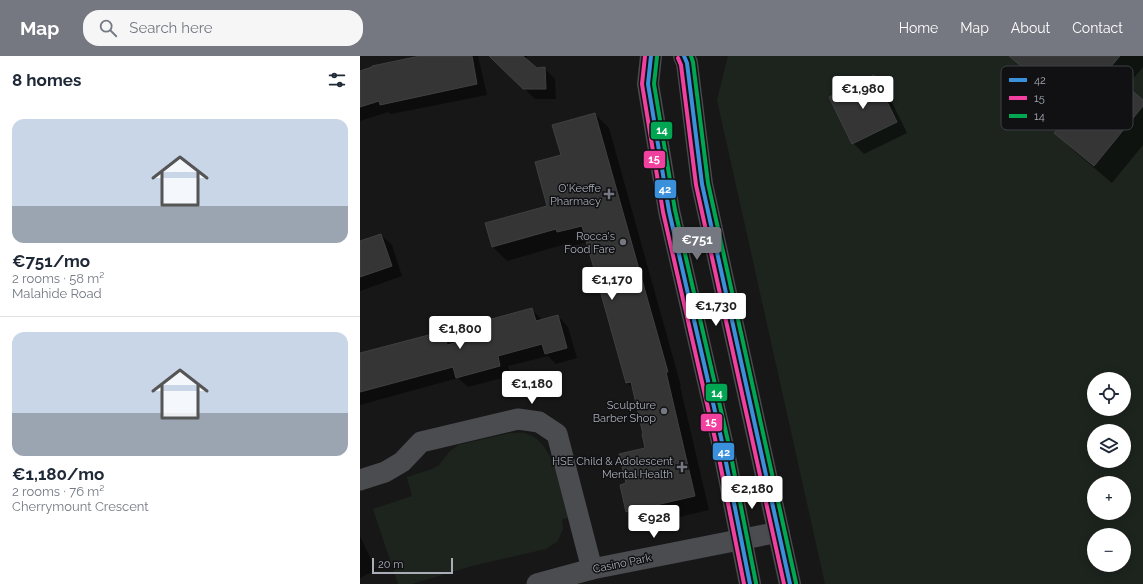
<!DOCTYPE html>
<meta charset="utf-8">
<style>
:root{--surface:#fff;--page:#f6f6f7;--text:#1f2937;--muted:#747a83;--line:#e0e1e3;--accent:#757880}
body{margin:0;font-family:Raleway,sans-serif;background:var(--page);color:var(--text);height:100vh;display:flex;flex-direction:column;font-size:15px;white-space:nowrap}
*{box-sizing:border-box;margin:0}
p{font-size:13px;color:var(--muted)}
.icon{flex:none;width:22px;height:22px;fill:none;stroke:currentColor;stroke-width:2;stroke-linecap:round;stroke-linejoin:round}
.map{position:relative;flex:1;overflow:hidden}
.side{display:flex;flex-direction:column;background:var(--surface);width:360px}
.side>*{flex:none}
.buttons{position:absolute;left:727px;top:316px;display:grid;gap:8px}
.buttons a{display:grid;place-items:center;width:44px;height:44px;border-radius:50%;background:var(--surface);box-shadow:0 2px 10px #0003;font-size:20px}
.scale{position:absolute;left:12px;bottom:10px;width:81px;box-sizing:border-box;padding-left:4px;border:2px solid #a8adb8;border-top:0;font-size:11px;line-height:14px;white-space:nowrap;color:#a8adb8;-webkit-text-stroke:3px #111113;paint-order:stroke}
.price{position:absolute;translate:-50% -34px;padding:0 9px;border-radius:4px;background:#fff;color:#222;font-size:13px;line-height:26px;filter:drop-shadow(0 1px 2px #0008)}
.price::after{content:'';position:absolute;left:50%;top:24px;width:12px;height:9px;margin-left:-6px;background:inherit;clip-path:polygon(0 0,100% 0,50% 100%)}
.price.selected{background:var(--accent);color:#fff}
ul{padding:0;list-style:none}
li{display:grid;align-content:center;gap:8px;height:212px;padding:0 12px}
li+li{border-top:1px solid var(--line)}
li span{display:grid;place-items:center;height:124px;border-radius:12px;color:#555}
li>.icon{margin-inline-start:auto}
span .icon{width:72px;height:72px;fill:#fffc;stroke-width:1}
li b{font-size:17px}
h2{display:flex;justify-content:space-between;align-items:center;height:48px;padding:0 12px;font-size:17px}
header{display:flex;align-items:center;gap:24px;box-sizing:border-box;height:56px;padding:0 20px;background:var(--accent);color:#fff}
header strong{font-size:19px}
nav{display:flex;gap:22px;margin-inline-start:auto;font-size:14px}
.search{width:280px;height:36px;background:var(--page);display:flex;align-items:center;gap:10px;box-sizing:border-box;padding:0 14px;border-radius:16px;color:var(--muted);font-size:15px}
main{display:flex;flex:1;min-height:0}
.map>svg:first-child{display:block}
.green{fill:#1d241e;fill-rule:evenodd}
.shadow{fill:#0007}
.building{fill:#353536;stroke:#3f4043}
.lines{fill:none;stroke-linecap:round;stroke-linejoin:round}
.minor{stroke:#4b4c50;stroke-width:21}
.secondary{stroke:#4a4a4e;stroke-width:22}
.bus-1-casing{stroke:#111113;stroke-width:7}
.bus-2-casing{stroke:#111113;stroke-width:7}
.bus-3-casing{stroke:#111113;stroke-width:7}
.bus-1{stroke:#3a90db;stroke-width:4}
.bus-2{stroke:#f240a1;stroke-width:4}
.bus-3{stroke:#00a651;stroke-width:4}
.poi-dot{fill:#757880;stroke:#111113;stroke-width:1.5}
.labels{text-anchor:middle;stroke-width:3;stroke-linejoin:round;paint-order:stroke}
.poi-label{font-size:11px;fill:#a8adb8;stroke:#111113;text-anchor:end}
.street-label{font-size:11px;fill:#a8adb8;stroke:#111113}
.key{fill:#111113;stroke:#3e4045;stroke-width:1}
.key-label{font-size:11px;fill:#a8adb8}
.line-badge{stroke:#111113;stroke-width:1.5}
.badge-label{font-size:11px;text-anchor:middle;font-weight:bold;fill:#fff}
</style>
<header>
<strong>Map</strong>
<div class="search"><svg class="icon" aria-label="search" viewBox="0 0 24 24"><circle cx="10" cy="10" r="6"/><path d="M15 15l6 6"/></svg>Search here</div>
<nav><a>Home</a><a>Map</a><a>About</a><a>Contact</a></nav>
</header>
<main>
<section class="side">
<h2>8 homes<svg class="icon" aria-label="filters" viewBox="0 0 24 24"><path d="M4 7h16M4 17h16"/><circle cx="9" cy="7" r="2"/><circle cx="15" cy="17" r="2"/></svg></h2>
<ul>
<li><span style="background:linear-gradient(#c9d6e8 70%,#9aa5b1 0)"><svg class="icon" aria-label="home" viewBox="0 0 24 24"><path d="M3 11l9-7 9 7M6 9v11h12V9"/></svg></span><div><b>€751/mo</b><p>2 rooms · 58 m²</p><p>Malahide Road</p></div></li>
<li><span style="background:linear-gradient(#c9d6e8 65%,#9aa5b1 0)"><svg class="icon" aria-label="home" viewBox="0 0 24 24"><path d="M3 11l9-7 9 7M6 9v11h12V9"/></svg></span><div><b>€1,180/mo</b><p>2 rooms · 76 m²</p><p>Cherrymount Crescent</p></div></li>
</ul>
</section>
<div class="map">
<svg width="783" height="528" viewBox="0 0 783 528">
<rect width="100%" height="100%" fill="#171717"/>
<g class="green">
<path d="M368 0H783V528H465L357 44ZM734 323H764V353H734ZM734 375H764V405H734ZM734 427H764V457H734ZM734 479H764V509H734Z"/>
<path d="M150 377C154 377 161 376 165 377 196 386 201 436 208 462L202 463 203 473 198 485 186 493 112 510 52 528H38L13 453 52 440 47 421 72 413 79 409 90 395 98 389Z"/>
</g>
<g class="shadow">
<path d="M65 0H118L127 39 31 58 28 56 0 65V16Z"/>
<path d="M130 0H167V5L177 13 184 12 195 23 196 43H175Z"/>
<path d="M655 0H783V11L766 31 783 45V89L752 127 713 94 696 77 713 56 676 24 659 7Z"/>
<path d="M514 20 524 30 547 77 504 98 493 87Z"/>
<path d="M235 58 249 72 321 330H320L349 454 281 470 267 456 261 430 267 428 286 392 284 379 274 333 267 327 227 186 212 190 209 187 147 205 133 191 188 151 202 100Z"/>
<path d="M21 179 32 189 42 220 0 235V186Z"/>
<path d="M172 254 183 264 198 260 208 271 217 302 196 308 188 300 148 310 150 320 108 331 98 322 0 349V298L83 276 94 288 133 278Z"/>
<path d="M0 480 16 514 0 522Z"/>
</g>
<g class="building">
<path d="M60 0H112L117 28 20 49 19 45 0 51V15L12 11V10Z"/>
<path d="M129 0H163L177 12 185 11 186 33H163Z"/>
<path d="M649 0H760L748 14 783 44V50L734 110 694 77 713 54Z"/>
<path d="M514 19 537 66 492 88 469 41Z"/>
<path d="M235 57 308 316H306L335 440 266 456 260 429 266 427 259 398 285 392 282 378H283L271 326 266 327 222 170 197 176 196 173 132 191 125 167 187 150 175 106 201 99 192 69Z"/>
<path d="M21 178 32 210 0 221V185Z"/>
<path d="M172 252 176 265 198 259 207 292 185 298 182 288 138 300 140 310 96 322 93 311 0 336V297L84 275 87 289 132 277 128 264Z"/>
</g>
<g class="lines">
<g class="minor">
<path d="M0 424 25 416 42 406 61 386 158 363 179 366 197 378 232 513"/>
<path d="M177 528 232 513 419 476"/>
</g>
<g class="secondary">
<path d="M291 0 288 28 309 155 362 386 390 528"/>
<path d="M324 0 327 7 342 128 430 528"/>
</g>
<g class="bus-1-casing">
<g id="bus-1">
<path d="M291 0 288 28 309 155 362 386 390 528"/>
<path d="M324 0 327 7 342 128 430 528"/>
</g>
</g>
<g class="bus-2-casing">
<g id="bus-2">
<path d="M285 0 282 28 303 156 356 387 384 528"/>
<path d="M318 2 321 9 336 129 424 528"/>
</g>
</g>
<g class="bus-3-casing">
<g id="bus-3">
<path d="M331 0 333 6 348 127 436 527"/>
<path d="M297 1 294 28 315 154 368 385 396 527"/>
</g>
</g>
<use href="#bus-1" class="bus-1"/>
<use href="#bus-2" class="bus-2"/>
<use href="#bus-3" class="bus-3"/>
</g>
<g class="poi-dot">
<path d="M247 132h4v4h4v4h-4v4h-4v-4h-4v-4h4z"/>
<circle cx="263" cy="186" r="4"/>
<circle cx="304" cy="355" r="4"/>
<path d="M320 405h4v4h4v4h-4v4h-4v-4h-4v-4h4z"/>
</g>
<g class="labels">
<g class="poi-label">
<text x="241" y="136">O'Keeffe<tspan x="241" dy="13">Pharmacy</tspan></text>
<text x="255" y="184">Rocca's<tspan x="255" dy="13">Food Fare</tspan></text>
<text x="296" y="353">Sculpture<tspan x="296" dy="13">Barber Shop</tspan></text>
<text x="313" y="409">HSE Child &amp; Adolescent<tspan x="313" dy="13">Mental Health</tspan></text>
</g>
<g class="street-label">
<text transform="translate(262 507) rotate(-12)" y="4">Casino Park</text>
</g>
</g>
<rect x="641" y="10" width="132" height="64" rx="6" class="key"/>
<rect x="649" y="22" width="18" height="4" fill="#3a90db"/>
<rect x="649" y="40" width="18" height="4" fill="#f240a1"/>
<rect x="649" y="58" width="18" height="4" fill="#00a651"/>
<g class="key-label">
<text x="674" y="28">42</text>
<text x="674" y="46">15</text>
<text x="674" y="64">14</text>
</g>
<g class="line-badge">
<rect x="290" y="65" width="23" height="19" rx="4" fill="#00a651"/>
<rect x="283" y="94" width="23" height="19" rx="4" fill="#f240a1"/>
<rect x="294" y="123" width="23" height="20" rx="4" fill="#3a90db"/>
<rect x="345" y="327" width="23" height="19" rx="4" fill="#00a651"/>
<rect x="340" y="357" width="23" height="19" rx="4" fill="#f240a1"/>
<rect x="352" y="386" width="23" height="19" rx="4" fill="#3a90db"/>
</g>
<g class="badge-label">
<text x="302" y="78">14</text>
<text x="294" y="107">15</text>
<text x="305" y="137">42</text>
<text x="357" y="341">14</text>
<text x="351" y="370">15</text>
<text x="364" y="400">42</text>
</g>
</svg>
<div class="buttons">
<a><svg class="icon" aria-label="locate" viewBox="0 0 24 24"><circle cx="12" cy="12" r="6"/><path d="M12 2v4M12 18v4M2 12h4M18 12h4"/></svg></a>
<a><svg class="icon" aria-label="layers" viewBox="0 0 24 24"><path d="M12 4l9 5-9 5-9-5zM3 14l9 5 9-5"/></svg></a>
<a>+</a>
<a>−</a>
</div>
<div class="scale">20 m</div>
<b class="price" style="left:503px;top:54px">€1,980</b>
<b class="price selected" style="left:337px;top:205px">€751</b>
<b class="price" style="left:252px;top:245px">€1,170</b>
<b class="price" style="left:356px;top:271px">€1,730</b>
<b class="price" style="left:100px;top:294px">€1,800</b>
<b class="price" style="left:172px;top:349px">€1,180</b>
<b class="price" style="left:392px;top:454px">€2,180</b>
<b class="price" style="left:294px;top:483px">€928</b>
</div>
</main>
